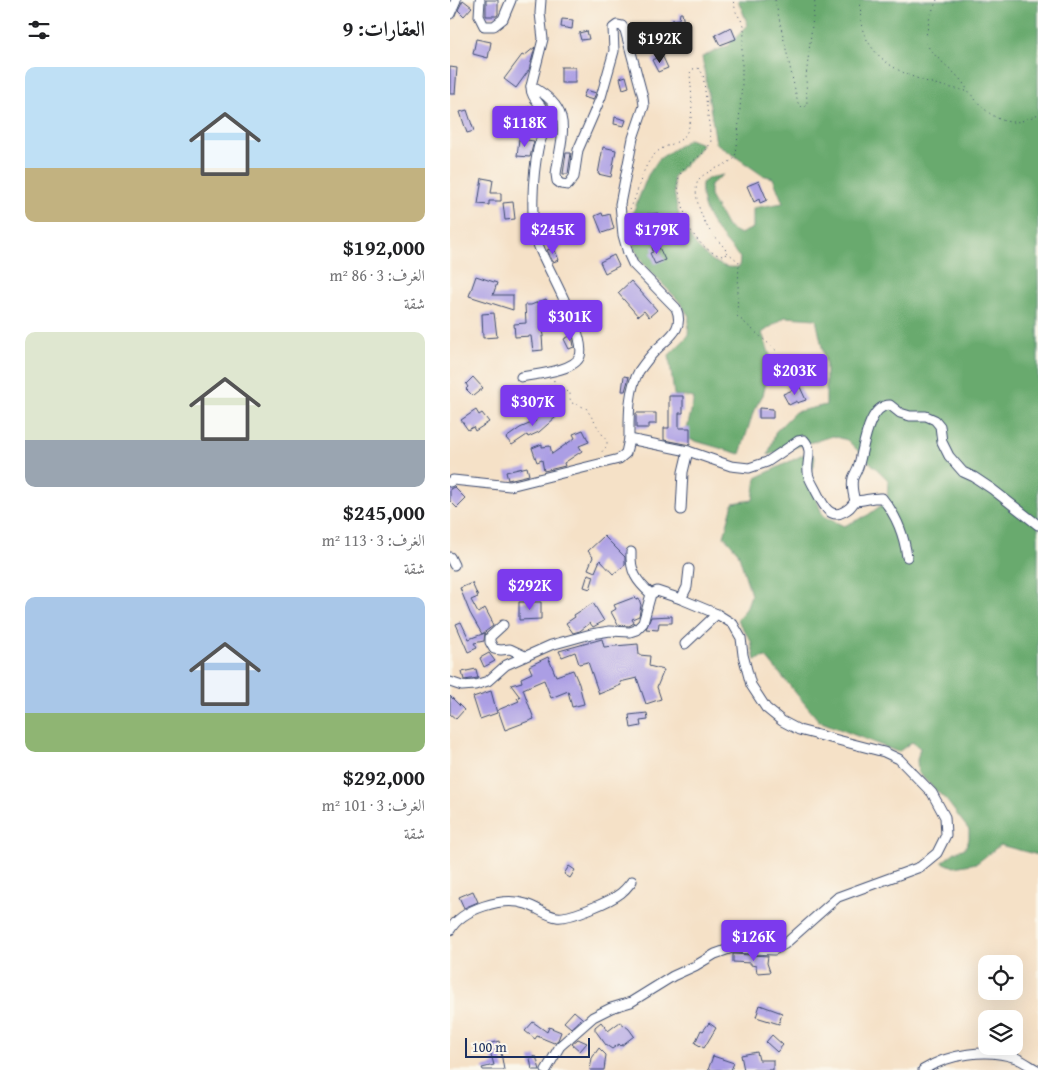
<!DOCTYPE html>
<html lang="ar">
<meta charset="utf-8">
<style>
:root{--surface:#fff;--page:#f2f2f2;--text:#202124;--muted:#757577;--accent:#7c3aed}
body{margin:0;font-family:"Gentium Book Plus",Amiri,serif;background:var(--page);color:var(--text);direction:rtl;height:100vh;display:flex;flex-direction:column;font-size:19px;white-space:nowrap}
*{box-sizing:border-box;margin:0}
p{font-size:16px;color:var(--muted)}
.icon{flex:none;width:28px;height:28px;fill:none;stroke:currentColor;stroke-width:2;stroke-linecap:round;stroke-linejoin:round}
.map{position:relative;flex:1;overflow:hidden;direction:ltr}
.sheet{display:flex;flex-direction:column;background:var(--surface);width:450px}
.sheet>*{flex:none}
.fabs{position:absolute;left:528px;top:955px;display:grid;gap:10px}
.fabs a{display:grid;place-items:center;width:45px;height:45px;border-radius:10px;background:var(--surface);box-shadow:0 5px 20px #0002;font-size:25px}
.scale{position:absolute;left:15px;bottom:12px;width:125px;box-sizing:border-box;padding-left:5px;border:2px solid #1b2f5e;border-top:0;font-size:14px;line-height:18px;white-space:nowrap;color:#1b2f5e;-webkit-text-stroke:4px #fbf7ec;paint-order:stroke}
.price{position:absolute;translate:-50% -42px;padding:0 11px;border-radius:5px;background:var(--accent);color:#fff;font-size:16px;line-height:32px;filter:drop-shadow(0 1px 2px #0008)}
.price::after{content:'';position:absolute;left:50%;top:30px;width:15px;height:11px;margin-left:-8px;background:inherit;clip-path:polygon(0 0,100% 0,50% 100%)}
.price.active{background:#222;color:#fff}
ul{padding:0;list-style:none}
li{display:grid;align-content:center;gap:10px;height:265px;padding:0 25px}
li span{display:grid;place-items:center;height:155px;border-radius:10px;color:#555}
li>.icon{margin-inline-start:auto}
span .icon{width:90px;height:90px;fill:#fffc;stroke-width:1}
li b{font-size:21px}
h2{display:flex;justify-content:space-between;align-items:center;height:60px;padding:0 25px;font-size:21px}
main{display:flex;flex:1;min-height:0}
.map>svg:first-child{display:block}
.forest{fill:#69aa6e;stroke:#426c66}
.building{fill:#ab9ee4}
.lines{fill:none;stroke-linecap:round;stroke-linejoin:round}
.street-casing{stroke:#3c4a6e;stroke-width:11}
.path{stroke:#3c4a6e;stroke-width:1;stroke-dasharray:1 4;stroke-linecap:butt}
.street{stroke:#fff;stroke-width:9}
</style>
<main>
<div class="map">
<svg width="588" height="1070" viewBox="0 0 588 1070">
<rect width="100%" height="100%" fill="#fbf7ec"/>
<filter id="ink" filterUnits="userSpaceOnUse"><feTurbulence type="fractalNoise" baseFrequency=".02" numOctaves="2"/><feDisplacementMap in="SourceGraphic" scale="10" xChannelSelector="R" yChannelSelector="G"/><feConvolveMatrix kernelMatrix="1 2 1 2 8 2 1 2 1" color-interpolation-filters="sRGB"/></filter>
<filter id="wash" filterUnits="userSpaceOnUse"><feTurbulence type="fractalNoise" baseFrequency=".0096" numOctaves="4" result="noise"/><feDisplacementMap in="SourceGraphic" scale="20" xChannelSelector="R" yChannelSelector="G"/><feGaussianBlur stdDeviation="1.12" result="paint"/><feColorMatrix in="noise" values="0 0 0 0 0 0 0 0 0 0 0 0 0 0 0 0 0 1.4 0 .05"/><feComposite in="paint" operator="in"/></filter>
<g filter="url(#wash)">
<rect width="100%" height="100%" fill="#f5e1c7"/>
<path class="forest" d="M288 0H588V855L550 845 527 863 504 867 492 862 505 852 515 848 519 839V830L497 801 468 773 467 760 470 748 462 742 448 752 369 721 316 657 305 660 301 641 287 620 296 609 301 595 288 552 274 536 283 503 303 500 306 478 359 452 365 457 364 466 358 478 373 516 394 526 418 515 437 501 438 480 397 440 383 436 318 455 326 431 345 412 376 405V365L366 319 335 317 312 333 322 361 313 395 304 410 290 454 235 438 244 398 224 395 219 355 238 336 239 316 228 300 194 265 184 248 180 220 198 175 209 159 239 139 252 144C245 157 233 166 223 177 224 189 225 203 229 215 236 235 253 259 274 266 278 268 285 267 289 267L290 258C270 234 249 216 252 183L259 178 273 175 260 185V196L277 227 290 234 303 228V208L333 203 323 178 312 175 266 143 252 57 277 46 298 25Z"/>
<g id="blocks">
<g class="building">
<path d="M13 0 22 7 14 16 8 10Z"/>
<path d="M36 0H48V14L47 16H36Z"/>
<path d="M230 13H232L236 34 234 50 227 49 228 32 224 33 222 20 229 19Z"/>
<path d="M112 19 123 20 122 29 111 27Z"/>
<path d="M281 27 286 39 270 45 265 35Z"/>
<path d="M137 31 139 39 131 40 129 33Z"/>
<path d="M26 39 41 42 38 58 23 54Z"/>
<path d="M85 47 79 70 66 88 54 79 72 55 74 56Z"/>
<path d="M212 55 218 68 208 72 202 60Z"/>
<path d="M0 67 7 68 5 94H0Z"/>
<rect x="111" y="67" width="14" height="16"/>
<path d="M176 76 179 87 173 89 170 78Z"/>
<path d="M136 90 146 93 143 100 133 97Z"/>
<path d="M80 107 82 120 67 123 65 109Z"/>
<path d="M17 110 24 131 17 133 10 112Z"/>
<path d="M165 117 176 120 174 126 164 124Z"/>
<path d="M69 139 84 141 80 157 67 156Z"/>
<path d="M153 147 166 150 161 177 148 174Z"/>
<path d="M116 153H121L118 174H113Z"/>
<path d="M32 178 43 180 41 193H51V201H39V205L28 204Z"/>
<path d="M309 181 317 200 310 203 309 199 304 202 297 186Z"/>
<path d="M63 202 65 219 55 220 53 203Z"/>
<path d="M152 213 153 216 160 214 164 229 152 233 145 216Z"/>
<path d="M208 213 210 224 198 226 197 214Z"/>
<path d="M208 245 215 260 205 264 200 253 203 252 202 247Z"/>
<path d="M104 248 109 260 103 262 97 250Z"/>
<path d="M164 255 169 266 155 273 150 262Z"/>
<path d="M26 276 47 283 43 295H63V310L19 296Z"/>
<path d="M181 281 207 310 199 317 194 311 188 316 168 293Z"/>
<path d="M96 299 102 313 91 317 94 336H92L93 350 83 351 81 336 65 337 64 324 76 323 75 305H81Z"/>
<path d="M44 313 47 337 33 338 32 314Z"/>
<path d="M122 335 124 347 119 349 114 339Z"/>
<path d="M338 356 353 357 352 374 336 373Z"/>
<path d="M174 376 179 377 175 391H172Z"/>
<path d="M23 377 33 388 23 396 16 389 18 387 16 384Z"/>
<path d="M350 387 356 400 347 403V401L339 405 333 394Z"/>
<path d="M219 396H233V413H229V428H240V445L214 440V428H219Z"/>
<path d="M99 407 106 417 89 432 78 437 77 435 62 445 56 438 70 428 86 421 84 418Z"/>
<path d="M309 408 323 409V418H309Z"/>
<path d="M26 410 29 415 32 413 39 422 25 431 23 427 18 430 11 420Z"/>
<path d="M186 413H206V424H199V428H186Z"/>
<path d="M133 430 139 442 129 446 132 451 114 463 115 466 94 471 92 460 87 462 82 448 92 444V447L100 446 102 454 125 438 123 434Z"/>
<path d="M77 467 79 475 58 480 56 472Z"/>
<path d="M4 487 16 499 7 508 0 501V489Z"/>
<path d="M154 536 175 557V565L163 574 150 560 145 572 138 569 143 557 138 551Z"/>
<path d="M138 574 144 576 140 589 134 587Z"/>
<path d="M22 583 28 597 21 600 28 613 35 608 42 621 41 622 43 626 32 634 20 613 10 588Z"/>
<path d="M185 597 186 600 189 599 191 605 189 616 182 619 184 623 179 626 168 625 161 612 166 609 164 605Z"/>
<path d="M69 602H91V619L69 620Z"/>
<path d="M143 603 154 621 143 627 140 623 130 631 123 633 116 623 125 617 124 615Z"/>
<path d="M222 616V623H209L208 630 196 629 201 617Z"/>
<path d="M11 622 19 639 35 633 34 641 24 643 27 648 18 652 6 624Z"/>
<path d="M152 639 154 647 188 644 189 655 200 656 199 666 214 670 207 687 211 699 196 704 187 678 170 682 171 685 149 694 138 662 129 664 125 652 112 657 109 651Z"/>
<path d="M39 653 45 661 34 667 30 658Z"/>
<path d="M98 657 106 676 123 670 129 684 134 704 122 707 118 691 101 698 94 680 73 689 84 719 55 730 48 710 69 701 67 698 70 697 61 685 72 682 71 678 82 673 79 666Z"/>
<path d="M26 669 28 678 14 680 12 672Z"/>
<path d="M41 691 47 713 30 719 23 697Z"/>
<path d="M0 696 14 710 6 719 0 714Z"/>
<path d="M197 713 198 720 190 721 191 726 181 728 179 715Z"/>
<path d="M119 866 125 870 120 878 114 874Z"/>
<path d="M23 891 28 902 14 908 9 897Z"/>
<path d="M283 954 318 956 317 963 320 972 307 973 306 966 301 965V963L283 962Z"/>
<path d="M310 1005 332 1013 329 1024 306 1017Z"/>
<path d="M124 1011 132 1018 121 1028 114 1022Z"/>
<path d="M83 1022 97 1032 99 1027 111 1032 108 1040 104 1043 87 1036 85 1039 75 1031Z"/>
<path d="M151 1022 158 1031 170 1022 179 1029 184 1036 171 1046 169 1044 162 1049 156 1045 145 1030V1027Z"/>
<path d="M259 1023 266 1028 254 1048 245 1043 251 1030 253 1031Z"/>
<path d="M322 1035 333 1045 327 1052 316 1042Z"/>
<path d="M128 1039 137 1043 130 1051 122 1044Z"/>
<path d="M49 1041 54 1070H33L32 1068 44 1065 38 1044Z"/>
<path d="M149 1048 156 1055 154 1070H140L142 1058Z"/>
<path d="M307 1052 309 1060H323V1070H294L291 1055Z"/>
<path d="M86 1056 90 1070H82L80 1058Z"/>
<path d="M263 1056 284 1063 281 1070H258Z"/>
</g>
</g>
</g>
<g filter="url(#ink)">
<use href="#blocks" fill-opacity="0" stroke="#3c4a6e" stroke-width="1"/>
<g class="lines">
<g class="street-casing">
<g id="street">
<path d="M30 0 29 16 34 26H44L53 19 61 0"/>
<path d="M0 14 6 0"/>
<path d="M81 86 93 39 90 13 91 0"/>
<path d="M71 377C86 374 125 371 130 356 137 336 97 268 89 247 79 223 83 174 88 149 90 140 96 129 96 120 97 106 80 101 81 86 125 110 112 132 106 174L107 181 111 184 118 185 124 177 128 150 151 97 164 51 163 28 167 25 172 26 175 30 193 97 194 106 183 138 170 204 173 235 178 253 183 264 226 308C235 329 219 337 206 350 201 355 194 364 189 371 178 390 179 418 179 439"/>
<path d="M0 482 3 480 60 486 169 459 176 453 179 439 238 451 281 466 299 468 317 462 348 441 354 440C365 452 354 463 359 477 361 482 364 487 366 491 372 502 379 520 393 512 399 509 401 507 405 501 403 494 401 486 403 478 405 473 408 469 409 464 414 447 418 405 440 405L450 413 460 416H476L485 420 490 426 492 442 499 456 513 472 524 477 542 489 588 525"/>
<path d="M405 501C414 501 423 497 432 498 447 516 454 534 457 557"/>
<path d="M231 510 233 472 238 451"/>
<path d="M181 552C180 571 186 581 201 594"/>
<path d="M0 557 4 565"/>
<path d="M231 599 237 587 239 569"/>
<path d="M53 625 40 637V642L44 649 51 650 60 649 75 656"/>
<path d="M235 644 267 614"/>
<path d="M0 682 12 686 25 685 38 681 56 665 101 645 141 634 160 631 180 632 186 630 193 623 201 594 207 591 231 599 267 614 283 624 291 638 293 655 301 685 316 708 332 721 349 730 434 752 449 759 482 793 495 817 496 835 487 853 470 867 388 897 335 944 324 950 282 948 265 954 245 966 223 976 181 1002 161 1008 143 1017 110 1046 96 1070"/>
<path d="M0 930C12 909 53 896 76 904 86 907 97 916 107 917 120 919 161 901 171 893 176 889 178 886 182 881"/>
<path d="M473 1070C498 1054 537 1048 566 1058 573 1061 580 1066 587 1070"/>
</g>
</g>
<g class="path">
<path d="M325 0 348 103 353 108 357 105 356 77 365 0"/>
<path d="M410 0C411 10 410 22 413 31 429 73 477 83 516 91"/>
<path d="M487 0 480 16 475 41C483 57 496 64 508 77 513 82 516 88 520 93 539 117 558 132 588 114"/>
<path d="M180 209C190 191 190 168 206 153 213 146 223 145 230 140 247 128 241 92 240 73L243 69 248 68 253 74 261 141C255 158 236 161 230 175 226 184 229 193 232 202 234 209 235 217 238 224 243 238 260 256 275 256L276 252 275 248C270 243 264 237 260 231 252 220 239 187 251 177 261 169 275 166 285 158L287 146 292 84V48L294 34V25L286 12 283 0"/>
<path d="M277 252 289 262 287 316 328 352"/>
<path d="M104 380C101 393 113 389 120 393V399L122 403 136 408 157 442V446L149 455"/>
</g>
<use href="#street" class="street"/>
</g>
</g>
</svg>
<div class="fabs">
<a><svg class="icon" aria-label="locate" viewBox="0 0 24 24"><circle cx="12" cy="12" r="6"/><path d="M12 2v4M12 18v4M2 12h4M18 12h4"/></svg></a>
<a><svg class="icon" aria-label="layers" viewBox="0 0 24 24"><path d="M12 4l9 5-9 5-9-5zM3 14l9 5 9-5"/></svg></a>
</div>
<div class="scale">100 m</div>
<b class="price active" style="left:210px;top:64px">$192K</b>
<b class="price" style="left:75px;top:148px">$118K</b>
<b class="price" style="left:103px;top:255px">$245K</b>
<b class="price" style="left:207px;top:255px">$179K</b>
<b class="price" style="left:120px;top:342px">$301K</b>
<b class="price" style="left:345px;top:396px">$203K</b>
<b class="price" style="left:83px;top:427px">$307K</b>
<b class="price" style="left:80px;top:611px">$292K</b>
<b class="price" style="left:304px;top:962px">$126K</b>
</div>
<section class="sheet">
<h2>العقارات: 9<svg class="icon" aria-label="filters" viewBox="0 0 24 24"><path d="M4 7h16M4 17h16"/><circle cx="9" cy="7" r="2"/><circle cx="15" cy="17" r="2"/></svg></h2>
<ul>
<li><span style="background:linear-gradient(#bfe0f5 65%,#c2b280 0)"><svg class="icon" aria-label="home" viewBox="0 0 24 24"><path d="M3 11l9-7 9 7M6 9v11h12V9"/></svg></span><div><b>$192,000</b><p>الغرف: 3 · 86 m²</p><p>شقة</p></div></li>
<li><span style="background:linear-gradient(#dfe7d0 70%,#9aa5b1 0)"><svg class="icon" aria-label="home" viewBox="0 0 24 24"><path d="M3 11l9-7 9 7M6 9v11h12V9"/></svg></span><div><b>$245,000</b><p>الغرف: 3 · 113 m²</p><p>شقة</p></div></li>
<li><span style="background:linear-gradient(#a9c7e8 75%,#8fb573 0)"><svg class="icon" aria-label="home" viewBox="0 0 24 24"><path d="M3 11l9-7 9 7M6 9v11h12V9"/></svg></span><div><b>$292,000</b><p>الغرف: 3 · 101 m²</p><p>شقة</p></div></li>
</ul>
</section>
</main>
